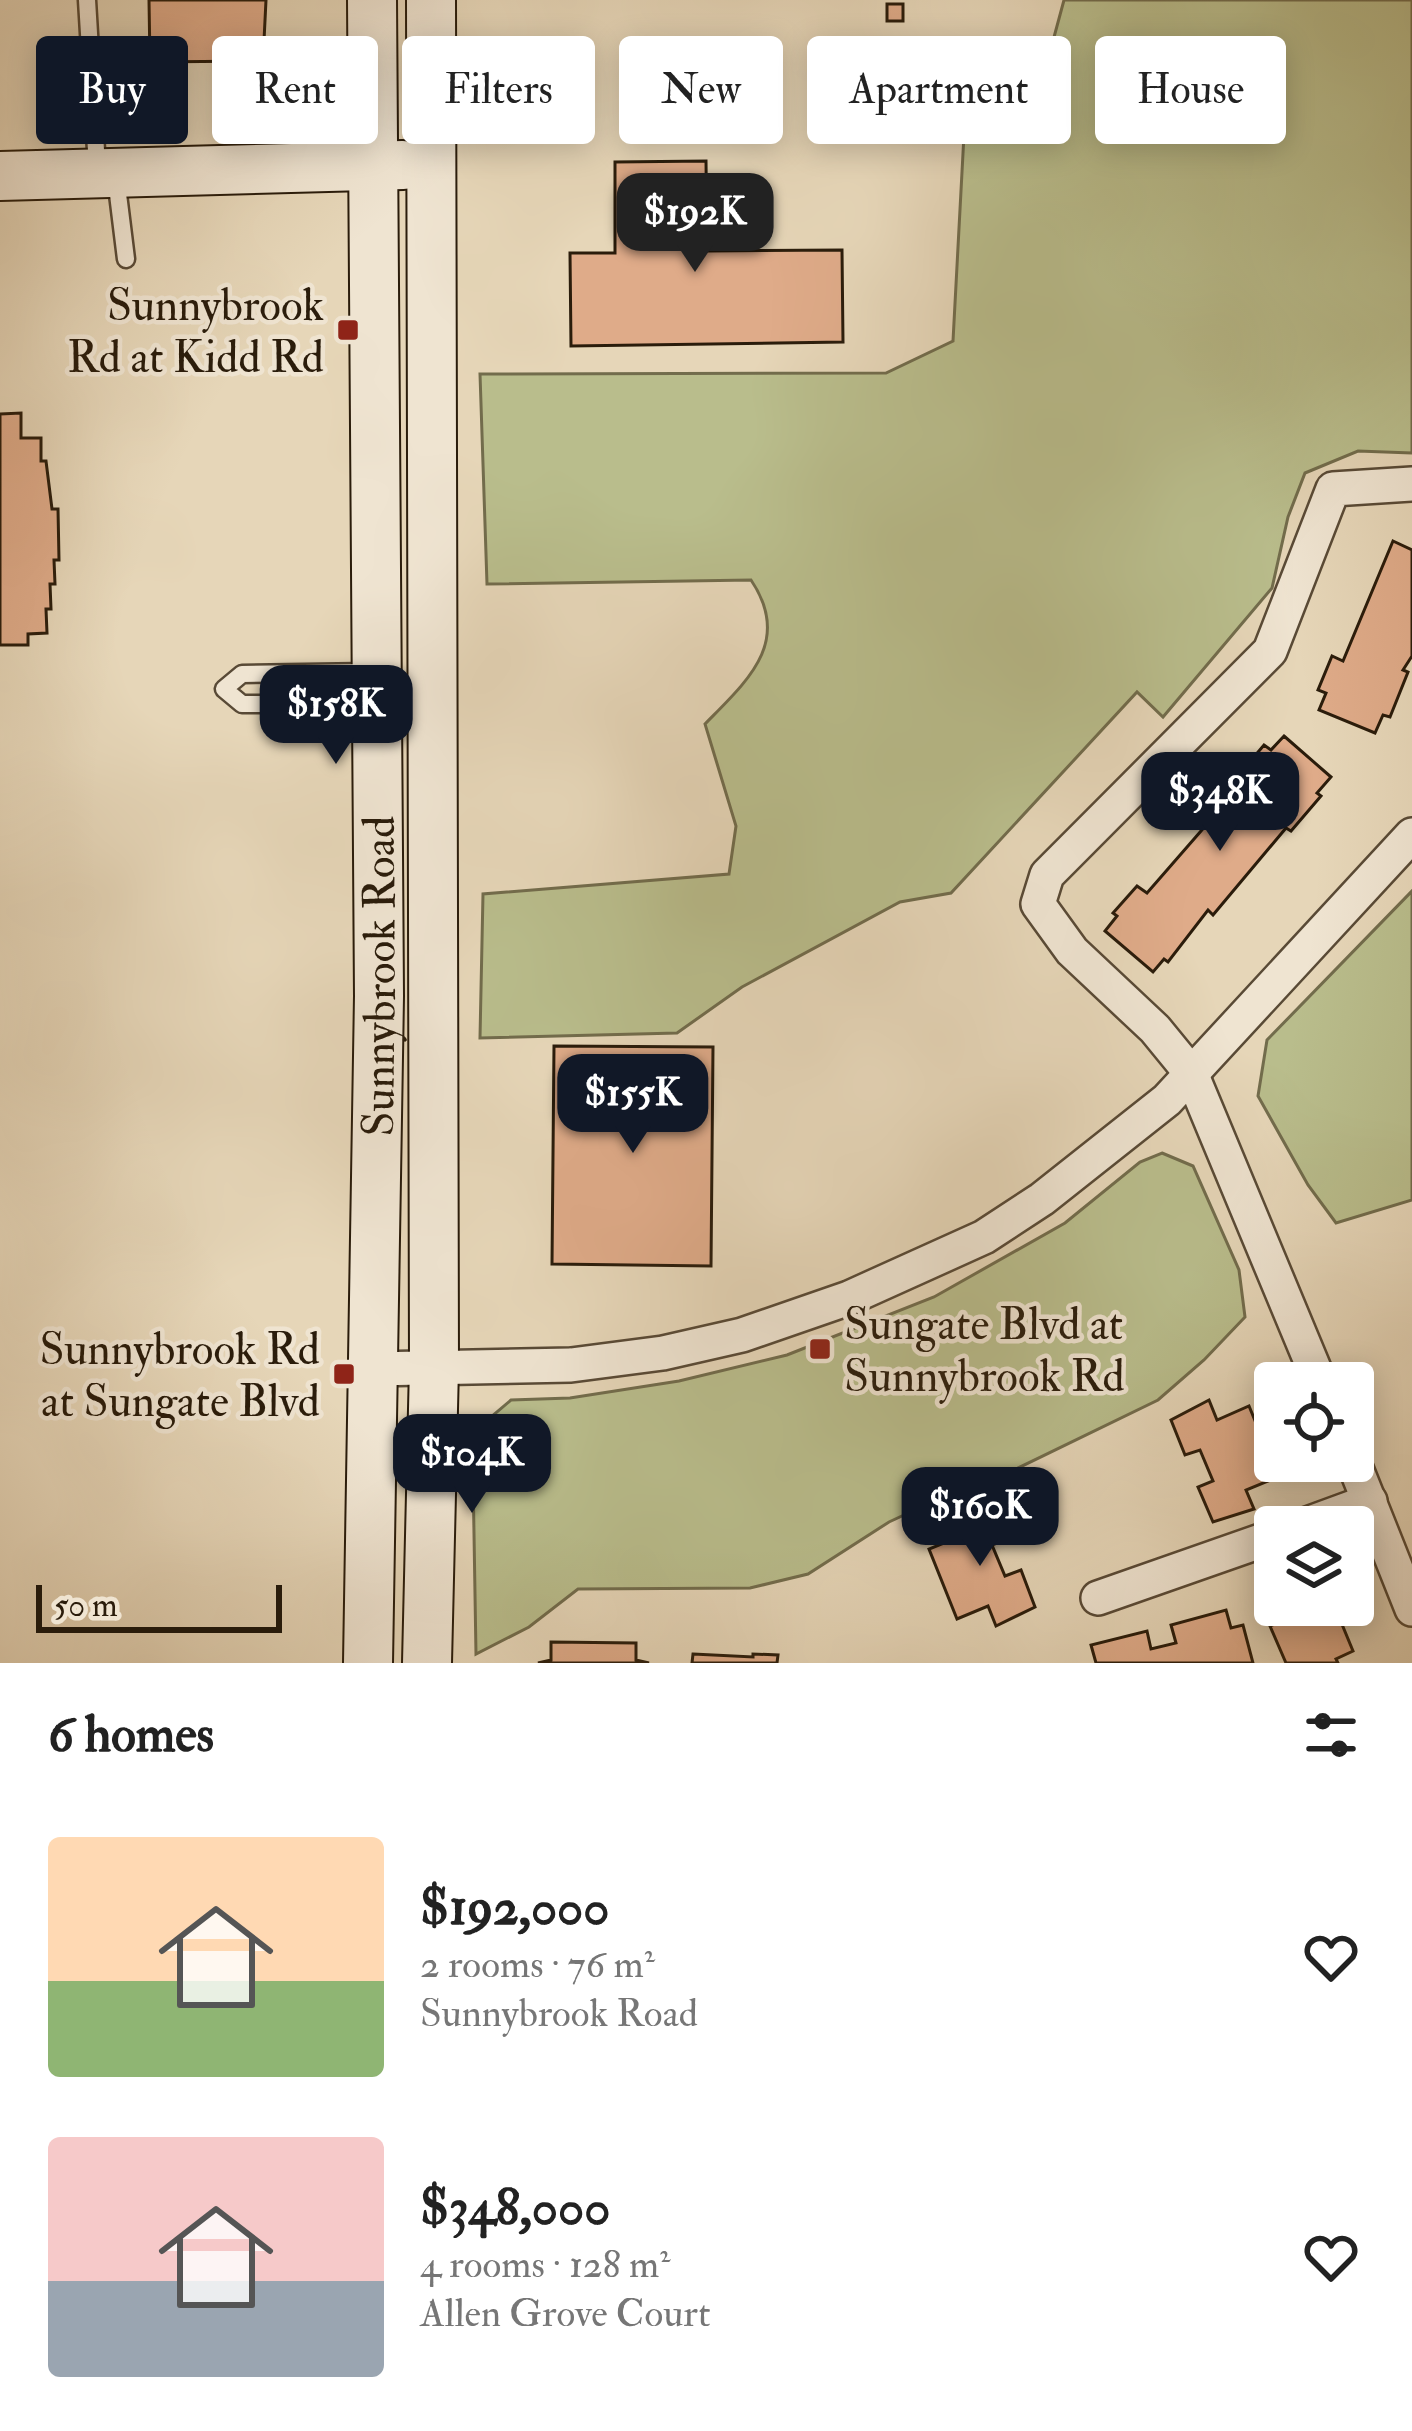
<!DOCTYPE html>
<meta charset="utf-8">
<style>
:root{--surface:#fff;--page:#f6f6f6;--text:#222;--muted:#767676;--accent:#111827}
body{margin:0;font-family:"IM FELL Double Pica",serif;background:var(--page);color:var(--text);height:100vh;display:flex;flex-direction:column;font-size:45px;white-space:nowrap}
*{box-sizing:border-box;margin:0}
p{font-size:39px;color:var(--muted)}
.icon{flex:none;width:66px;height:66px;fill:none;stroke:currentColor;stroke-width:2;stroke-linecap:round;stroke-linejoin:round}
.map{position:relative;height:1663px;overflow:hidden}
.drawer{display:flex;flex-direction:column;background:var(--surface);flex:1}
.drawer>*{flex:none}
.top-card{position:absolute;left:36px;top:36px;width:1341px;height:108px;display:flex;gap:24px}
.controls{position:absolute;left:1254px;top:1362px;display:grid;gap:24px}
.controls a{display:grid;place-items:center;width:120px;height:120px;border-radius:12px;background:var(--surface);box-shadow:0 6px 30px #0003;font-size:60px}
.scale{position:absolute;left:36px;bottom:30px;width:246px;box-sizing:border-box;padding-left:12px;border:6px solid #2a1c0b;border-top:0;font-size:33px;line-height:42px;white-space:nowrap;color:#2a1c0b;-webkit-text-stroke:9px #efe4d1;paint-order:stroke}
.price{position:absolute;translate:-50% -102px;padding:0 27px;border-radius:24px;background:var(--accent);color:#fff;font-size:39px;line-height:78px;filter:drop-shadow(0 3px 6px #0008)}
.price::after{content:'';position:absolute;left:50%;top:72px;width:36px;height:27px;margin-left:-18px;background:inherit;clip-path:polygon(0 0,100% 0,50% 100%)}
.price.active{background:#222;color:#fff}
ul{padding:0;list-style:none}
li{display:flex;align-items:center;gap:36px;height:300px;padding:0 48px}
li span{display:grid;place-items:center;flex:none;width:336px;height:240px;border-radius:12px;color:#555}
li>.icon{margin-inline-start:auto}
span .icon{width:144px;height:144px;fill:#fffc;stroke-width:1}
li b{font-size:51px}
h2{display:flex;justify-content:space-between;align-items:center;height:144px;padding:0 48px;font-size:51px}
.chip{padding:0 42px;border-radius:12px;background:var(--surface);box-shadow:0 6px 30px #0003;font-size:42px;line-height:108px}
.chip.active{background:var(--accent);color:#fff}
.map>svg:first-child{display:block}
.green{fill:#b9bd8c;stroke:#726c4c;stroke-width:3}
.building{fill:#dfab89;stroke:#2a1c0b;stroke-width:3}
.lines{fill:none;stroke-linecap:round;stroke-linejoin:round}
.lane-casing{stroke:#594a36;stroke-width:21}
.street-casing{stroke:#594a36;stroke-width:38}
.secondary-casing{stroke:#2a1c0b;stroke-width:52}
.lane{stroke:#efe4d1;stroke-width:16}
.street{stroke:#efe4d1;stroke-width:33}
.secondary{stroke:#efe4d1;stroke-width:48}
.poi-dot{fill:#8f2418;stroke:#efe4d1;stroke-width:4.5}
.labels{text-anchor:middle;stroke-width:9;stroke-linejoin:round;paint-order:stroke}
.poi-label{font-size:45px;fill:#2a1c0b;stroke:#efe4d1;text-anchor:end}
.street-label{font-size:45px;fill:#2a1c0b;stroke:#efe4d1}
</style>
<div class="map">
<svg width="1412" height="1663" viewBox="0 0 1412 1663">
<rect width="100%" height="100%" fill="#e6d6b8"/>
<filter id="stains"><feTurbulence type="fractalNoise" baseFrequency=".00167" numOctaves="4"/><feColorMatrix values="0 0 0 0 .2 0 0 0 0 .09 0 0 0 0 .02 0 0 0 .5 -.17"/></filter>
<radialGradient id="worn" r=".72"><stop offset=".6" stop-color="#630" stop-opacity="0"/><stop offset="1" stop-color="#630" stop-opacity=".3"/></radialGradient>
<g class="green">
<path d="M1064 0H1412V453L1358 451 1305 473 1288 517 1272 588 1163 717 1137 692 951 893 900 902 742 987 677 1033 480 1038 483 894 729 874 736 826 705 724C747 681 793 642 751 580L487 584 480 374 886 373 953 341 966 97 1043 78Z"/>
<path d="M1412 891V1200L1336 1223 1308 1185 1258 1096 1267 1040Z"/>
<path d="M1162 1153 1193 1166 1239 1270 1245 1317 1204 1360 1158 1400 1014 1470 980 1480 889 1522 808 1574 750 1588 578 1589 529 1627 476 1654 473 1473 478 1428 511 1400 570 1398 679 1381 787 1355 934 1297 1065 1223 1140 1162Z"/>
</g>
<g class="building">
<path d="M149 0H266L263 61 150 62Z"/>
<rect x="887" y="4" width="16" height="17"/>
<path d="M706 161 707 251 842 250 843 342 571 346 570 253H615V162Z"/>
<path d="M21 413V438H41V461H46L52 509H58L59 560H54L55 584H50L51 609H46L47 633 28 634V645H0V414Z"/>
<path d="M1393 541 1412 550V656L1403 670 1408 672 1390 717 1383 715 1375 733 1319 710 1326 693 1318 690 1332 656 1343 661Z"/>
<path d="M1284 736 1331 777 1317 793 1321 796 1291 831 1286 828 1213 915 1208 910 1168 962 1164 959 1153 972 1105 931 1117 916 1113 913 1137 886 1147 893 1248 777 1242 771 1264 745 1271 750Z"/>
<path d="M554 1046 713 1047 711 1266 552 1264Z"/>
<path d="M1209 1400 1217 1420 1249 1406 1278 1477 1246 1490 1254 1509 1213 1522 1198 1487 1213 1481 1200 1450 1185 1455 1171 1420Z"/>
<path d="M993 1504 1007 1539 992 1545 1005 1576 1021 1570 1035 1607 996 1626 988 1606 957 1619 929 1549 959 1537 950 1517Z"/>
<path d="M1277 1605H1334L1353 1651 1336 1659 1338 1663H1286L1270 1626 1277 1623 1271 1608Z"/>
<path d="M1226 1610 1231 1628 1243 1625 1253 1663H1096L1091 1645 1147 1631 1151 1649 1176 1643 1171 1625Z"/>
<path d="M551 1642 636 1643V1660L649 1663H538L551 1660Z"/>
<path d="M693 1654 753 1657V1654L778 1655 777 1663H692Z"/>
</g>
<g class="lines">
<g class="lane-casing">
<g id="lane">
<path d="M87 0 97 167"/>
<path d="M116 178 126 259"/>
<path d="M371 672 242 674 224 689 242 704H371"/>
</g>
</g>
<g class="street-casing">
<g id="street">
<path d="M372 1369 571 1365 663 1353 742 1335 849 1298 984 1237 1042 1199 1167 1100 1412 835"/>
<path d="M1320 1383 1191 1073 1155 1029 1072 951 1038 904 1047 875 1270 651 1333 489 1412 484"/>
<path d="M1353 1461 1412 1609"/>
<path d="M1299 1527 1370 1501"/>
<path d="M1098 1598 1275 1536"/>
</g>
</g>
<g class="secondary-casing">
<g id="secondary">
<path d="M0 176 403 165"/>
<path id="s1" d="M368 1663 379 996 372 0"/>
<path d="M427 1663 434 1367 431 0"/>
</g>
</g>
<use href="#lane" class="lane"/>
<use href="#street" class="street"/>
<use href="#secondary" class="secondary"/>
</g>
<g class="poi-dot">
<rect x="336" y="318" width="24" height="24" rx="6"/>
<rect x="808" y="1337" width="24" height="24" rx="6"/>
<rect x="332" y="1362" width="24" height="24" rx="6"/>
</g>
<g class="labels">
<g class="poi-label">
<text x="324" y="320">Sunnybrook<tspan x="324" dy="52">Rd at Kidd Rd</tspan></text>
<text x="844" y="1339" text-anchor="start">Sungate Blvd at<tspan x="844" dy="52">Sunnybrook Rd</tspan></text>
<text x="320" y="1364">Sunnybrook Rd<tspan x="320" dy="52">at Sungate Blvd</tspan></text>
</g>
<g class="street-label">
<text dy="16" stroke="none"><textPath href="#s1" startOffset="687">Sunnybrook Road</textPath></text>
</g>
</g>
<rect width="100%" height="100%" filter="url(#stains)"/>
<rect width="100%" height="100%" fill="url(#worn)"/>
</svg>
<div class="controls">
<a><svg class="icon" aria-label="locate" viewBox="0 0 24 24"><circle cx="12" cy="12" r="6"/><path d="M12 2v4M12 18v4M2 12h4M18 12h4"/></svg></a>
<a><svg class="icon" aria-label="layers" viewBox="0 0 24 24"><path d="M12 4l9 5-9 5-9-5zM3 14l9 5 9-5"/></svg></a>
</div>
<div class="scale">50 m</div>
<b class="price active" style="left:695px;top:275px">$192K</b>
<b class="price" style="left:336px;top:767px">$158K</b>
<b class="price" style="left:1220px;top:854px">$348K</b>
<b class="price" style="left:633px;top:1156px">$155K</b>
<b class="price" style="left:472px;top:1516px">$104K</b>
<b class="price" style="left:980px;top:1569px">$160K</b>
<div class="top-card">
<a class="chip active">Buy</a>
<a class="chip">Rent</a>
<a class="chip">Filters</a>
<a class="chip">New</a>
<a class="chip">Apartment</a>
<a class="chip">House</a>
</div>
</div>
<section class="drawer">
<h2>6 homes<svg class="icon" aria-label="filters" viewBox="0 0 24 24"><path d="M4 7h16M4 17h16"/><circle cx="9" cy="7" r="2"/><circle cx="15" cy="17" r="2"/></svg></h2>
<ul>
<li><span style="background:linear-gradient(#ffd9b3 60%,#8fb573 0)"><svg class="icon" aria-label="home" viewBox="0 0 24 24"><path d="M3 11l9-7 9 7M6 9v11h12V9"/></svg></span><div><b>$192,000</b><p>2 rooms · 76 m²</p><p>Sunnybrook Road</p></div><svg class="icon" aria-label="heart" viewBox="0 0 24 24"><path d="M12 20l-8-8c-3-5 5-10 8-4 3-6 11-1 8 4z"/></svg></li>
<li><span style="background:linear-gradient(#f6c9c9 60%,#9aa5b1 0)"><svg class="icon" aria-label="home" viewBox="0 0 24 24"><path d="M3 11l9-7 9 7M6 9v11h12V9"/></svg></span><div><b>$348,000</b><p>4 rooms · 128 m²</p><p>Allen Grove Court</p></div><svg class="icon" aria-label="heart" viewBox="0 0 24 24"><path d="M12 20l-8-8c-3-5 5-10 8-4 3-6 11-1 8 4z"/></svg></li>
</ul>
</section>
